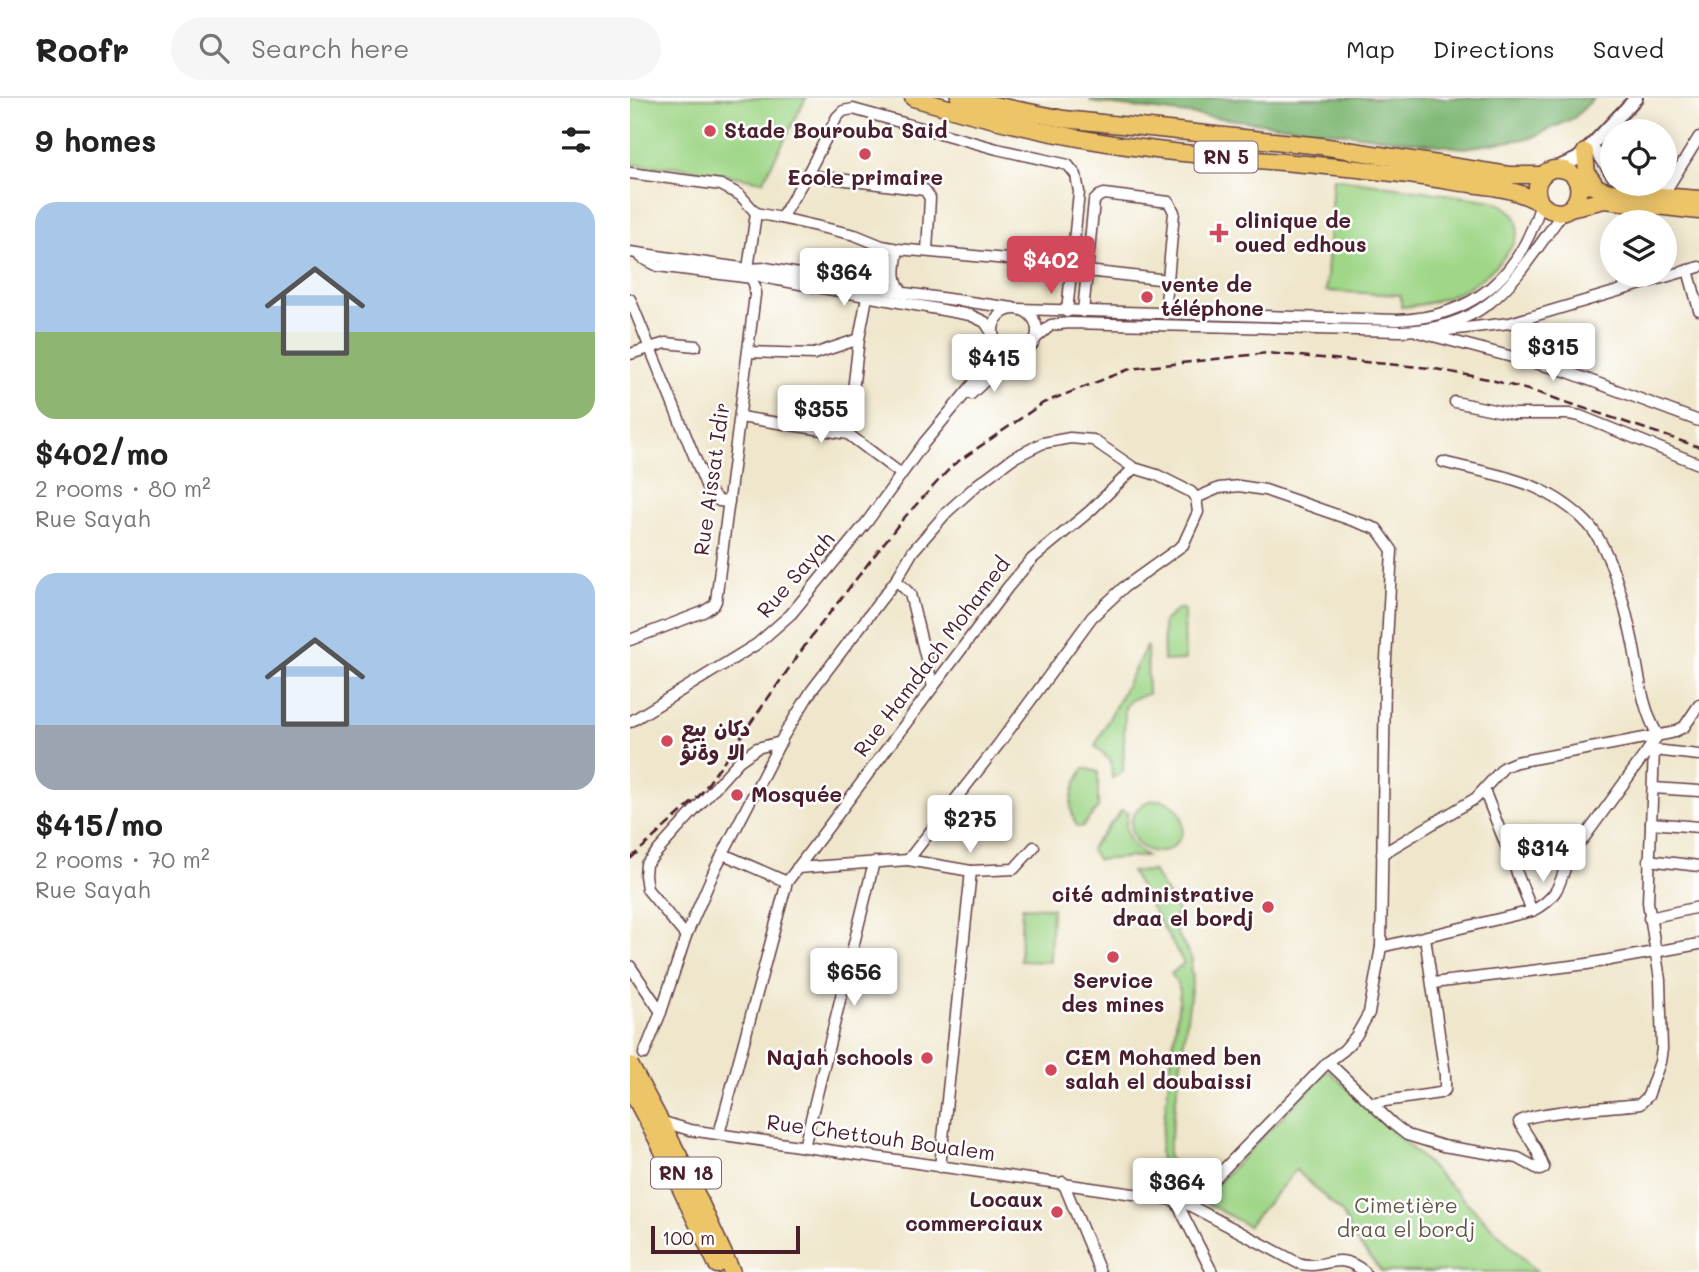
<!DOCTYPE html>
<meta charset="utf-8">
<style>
:root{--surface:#fff;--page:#f6f6f6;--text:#222;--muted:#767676;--line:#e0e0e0;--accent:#d1495b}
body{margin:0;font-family:Mali,"Playpen Sans Arabic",sans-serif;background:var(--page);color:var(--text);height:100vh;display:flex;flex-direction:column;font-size:26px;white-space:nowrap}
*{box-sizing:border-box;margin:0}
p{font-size:23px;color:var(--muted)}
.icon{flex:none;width:38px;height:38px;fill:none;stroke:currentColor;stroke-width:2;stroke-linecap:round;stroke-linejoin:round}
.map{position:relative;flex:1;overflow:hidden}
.panel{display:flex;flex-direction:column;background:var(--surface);width:630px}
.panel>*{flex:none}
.controls{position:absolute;left:970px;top:21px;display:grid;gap:14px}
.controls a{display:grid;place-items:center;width:77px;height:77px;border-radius:50%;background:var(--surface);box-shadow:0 4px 18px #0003;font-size:35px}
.scale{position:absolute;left:21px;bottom:18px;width:149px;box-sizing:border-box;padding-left:7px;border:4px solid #4a1f2b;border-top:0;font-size:19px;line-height:24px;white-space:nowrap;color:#4a1f2b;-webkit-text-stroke:5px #fff;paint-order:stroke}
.price{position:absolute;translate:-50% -60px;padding:0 16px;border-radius:7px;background:#fff;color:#222;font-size:23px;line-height:46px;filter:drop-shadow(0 2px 4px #0008)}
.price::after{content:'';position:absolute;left:50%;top:42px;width:21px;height:16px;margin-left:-10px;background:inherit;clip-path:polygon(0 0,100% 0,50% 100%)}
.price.active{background:var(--accent);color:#fff}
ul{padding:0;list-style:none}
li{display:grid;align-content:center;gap:14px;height:371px;padding:0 35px}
li span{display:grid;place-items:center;height:217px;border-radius:21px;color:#555}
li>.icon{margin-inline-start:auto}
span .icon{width:126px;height:126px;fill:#fffc;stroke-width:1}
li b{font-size:30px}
h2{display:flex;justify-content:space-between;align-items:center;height:84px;padding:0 35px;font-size:30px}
header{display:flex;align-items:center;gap:42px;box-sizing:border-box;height:98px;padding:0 35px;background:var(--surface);border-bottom:2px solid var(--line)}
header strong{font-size:33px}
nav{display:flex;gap:38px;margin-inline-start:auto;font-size:24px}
.search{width:490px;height:63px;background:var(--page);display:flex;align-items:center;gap:18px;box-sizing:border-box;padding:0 24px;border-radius:38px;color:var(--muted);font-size:26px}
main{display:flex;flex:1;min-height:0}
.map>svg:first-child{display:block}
.green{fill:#9fd687;stroke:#747a59;stroke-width:2}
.forest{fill:#7fb774;stroke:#646b50;stroke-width:2}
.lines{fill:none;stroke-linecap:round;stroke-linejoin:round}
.minor-casing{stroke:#633d43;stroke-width:13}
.tertiary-casing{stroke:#633d43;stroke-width:16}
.primary-casing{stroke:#633d43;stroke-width:19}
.minor{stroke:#fff;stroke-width:10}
.tertiary{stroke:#fff;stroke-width:12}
.primary{stroke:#edc569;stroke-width:16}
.rail{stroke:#4a1f2b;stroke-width:2.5;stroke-dasharray:10 5;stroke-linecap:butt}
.primary-bridge-casing{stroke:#633d43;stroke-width:19;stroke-linecap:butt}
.primary-bridge{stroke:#edc569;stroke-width:16}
.poi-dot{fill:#d1495b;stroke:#fff;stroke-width:2.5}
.labels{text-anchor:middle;stroke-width:5;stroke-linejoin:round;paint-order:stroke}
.shield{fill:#fff;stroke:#80626b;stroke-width:2}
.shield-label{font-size:19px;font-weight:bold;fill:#4a1f2b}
.poi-label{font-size:21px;font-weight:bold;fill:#4a1f2b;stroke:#fff;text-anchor:start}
.street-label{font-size:21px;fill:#4a1f2b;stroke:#fff}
.park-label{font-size:21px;fill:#645647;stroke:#fff}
</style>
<header>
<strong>Roofr</strong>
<div class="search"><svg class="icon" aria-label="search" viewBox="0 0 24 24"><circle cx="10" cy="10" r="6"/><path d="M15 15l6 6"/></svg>Search here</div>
<nav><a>Map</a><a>Directions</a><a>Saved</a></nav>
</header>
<main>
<section class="panel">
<h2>9 homes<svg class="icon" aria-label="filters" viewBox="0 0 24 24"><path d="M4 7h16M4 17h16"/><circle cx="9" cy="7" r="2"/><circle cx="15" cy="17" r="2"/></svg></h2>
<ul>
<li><span style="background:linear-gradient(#a9c7e8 60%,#8fb573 0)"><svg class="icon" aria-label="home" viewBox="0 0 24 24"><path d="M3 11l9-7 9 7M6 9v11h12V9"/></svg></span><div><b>$402/mo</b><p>2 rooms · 80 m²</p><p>Rue Sayah</p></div></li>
<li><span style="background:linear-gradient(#a9c7e8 70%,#9aa5b1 0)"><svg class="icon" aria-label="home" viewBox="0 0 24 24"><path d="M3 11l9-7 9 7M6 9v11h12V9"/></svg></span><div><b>$415/mo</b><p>2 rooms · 70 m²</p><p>Rue Sayah</p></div></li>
</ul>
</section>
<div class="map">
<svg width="1069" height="1174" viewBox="0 0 1069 1174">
<rect width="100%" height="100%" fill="#fff"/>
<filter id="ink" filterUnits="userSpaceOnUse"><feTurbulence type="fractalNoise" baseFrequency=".0143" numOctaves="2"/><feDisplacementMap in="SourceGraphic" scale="14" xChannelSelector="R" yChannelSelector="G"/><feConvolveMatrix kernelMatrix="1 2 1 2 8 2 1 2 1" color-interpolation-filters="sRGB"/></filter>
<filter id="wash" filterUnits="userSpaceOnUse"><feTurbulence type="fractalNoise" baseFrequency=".00686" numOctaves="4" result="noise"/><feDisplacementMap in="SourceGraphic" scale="28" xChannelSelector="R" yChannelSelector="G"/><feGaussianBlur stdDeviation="1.57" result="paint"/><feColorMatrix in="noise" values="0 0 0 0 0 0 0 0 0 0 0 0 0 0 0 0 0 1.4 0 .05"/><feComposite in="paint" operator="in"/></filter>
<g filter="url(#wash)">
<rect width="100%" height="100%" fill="#efe6cb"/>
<g class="green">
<path d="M0 0H176L133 83 43 68 33 69 0 66Z"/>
<path d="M703 80 863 103C923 125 859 180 829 194 810 203 792 208 771 209V197L696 193Z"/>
<path d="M548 511H554L555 562 534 563 533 524Z"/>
<path d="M517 547 518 596 500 602 495 610 493 674 482 680 481 663 465 648Z"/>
<path d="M454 670 468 674V710L452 729 447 728C435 708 443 688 454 670Z"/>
<circle cx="527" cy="728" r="26"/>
<path d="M492 712 498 715C492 735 500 748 517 758L468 762 460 751Z"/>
<path d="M523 773 548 814 541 824 562 862 560 874 563 877 538 1058 546 1073 541 1081 532 1079 530 1053 550 893 547 884 541 876 554 865 501 774Z"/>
<path d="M392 809 422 810 420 864 390 863Z"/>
<path d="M698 972 794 1062 907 1174H752L725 1142 712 1115 666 1072 618 1128 571 1102Z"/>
</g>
<path class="forest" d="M461 0H964L944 20 901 40 834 50 461 4Z"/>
</g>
<g filter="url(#ink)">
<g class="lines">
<g class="minor-casing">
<g id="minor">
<path d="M962 47 982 78"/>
<path d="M0 75 91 87 110 97 126 115"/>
<path d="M177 77 295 92 300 100 297 153"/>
<path d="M1016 86 1038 89"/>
<path d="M1033 97 1069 39"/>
<path d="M126 115 151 120 177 77 207 19 213 13 223 11 367 51 438 67 446 77 449 94 437 214"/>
<path d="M151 120 225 137 252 148 268 151 442 167 450 168 457 173 538 182"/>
<path d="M268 151C266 167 261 183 274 195"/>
<path d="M0 154 118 171 132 179 340 217 355 224 362 235"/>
<path d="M10 159 28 168 122 180"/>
<path d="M118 171 136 170 275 195 383 210"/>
<path d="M118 171 126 115"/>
<path d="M1058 172 1069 212"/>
<path d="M0 201 78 392 89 403 99 404"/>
<circle cx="385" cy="233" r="22"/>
<path d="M388 211 767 222C845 219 890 178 911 105"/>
<path d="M453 214 464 103 469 98 474 96 539 104 544 114 535 216"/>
<path d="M809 233 880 225 1069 169"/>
<path d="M788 234 935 273 1069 323"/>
<path d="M406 240 421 227 439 225 771 233C863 231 886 178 934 113"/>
<path d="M118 254 184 256 229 241"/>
<path d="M0 256 36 245 66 248"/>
<path d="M341 296 377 262 388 256"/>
<path d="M825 304 883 316H939L950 318 1069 366"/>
<path d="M110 319 218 336 271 376"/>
<path d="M218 336 229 241 237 199"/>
<path d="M266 482 280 496 303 589"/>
<path d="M0 542 73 514 84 507 86 503 125 197V189L118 171"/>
<path d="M0 624 127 546 161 516 237 424 294 345 359 267 364 257 363 240"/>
<path d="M1024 652 1069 657"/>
<path d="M1023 690 1069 693"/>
<path d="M854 692 902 813"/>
<path d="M1021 725 1069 729"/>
<path d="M93 756 157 784"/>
<path d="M752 756 846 700 874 669 886 664 1041 635 1054 629 1069 607"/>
<path d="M278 762 341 773 384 771 404 749"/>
<path d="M1018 762 1069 768"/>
<path d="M1019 820 1069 809"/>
<path d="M56 838 17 791 15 777 16 766 109 663 127 650 151 644"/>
<path d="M751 849 902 813C943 792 924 767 954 740L1018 652"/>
<path d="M0 868 31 914"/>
<path d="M803 885 957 866 1069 846"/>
<path d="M14 956 31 914 56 838 85 771 154 637 182 592 266 482 283 453 317 414 348 386 383 360 413 345 440 340 463 342 504 370 527 377 561 394 566 400 568 414 553 447 493 490 462 519 368 647 278 762 167 770"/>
<path d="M698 964 763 1026 777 1037 813 1048 888 1060 910 1072 914 1070 906 1051 889 1024C902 1013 988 1009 1010 1006L1018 998 1030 964 1032 951 1030 882 1018 804 1024 652H1018L1028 637C1012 611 1009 576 1003 545 996 512 981 451 958 426 947 414 930 402 915 394 885 378 846 373 813 364"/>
<path d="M741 1005 810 995 815 992V977L795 839"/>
<path d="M30 1023 60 1032 162 1047 538 1101 559 1107 668 1165C695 1174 705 1150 735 1174"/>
<path d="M89 1036 157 784 378 489 402 461 460 413 504 370"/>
<path d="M174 1049 244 764"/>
<path d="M310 1069 341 773"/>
<path d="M433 1084 470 1174"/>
<path d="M546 1103 582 1174"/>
<path d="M559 1107 698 964 714 952 726 938 739 915 751 849 755 580 762 452 747 431 635 392 609 388 589 390 566 400"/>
</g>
</g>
<g class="tertiary-casing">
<path id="tertiary" d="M926 70 947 61 955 54 1006 0"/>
</g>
<g class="primary-casing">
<g id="primary">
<path d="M283 0C361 23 444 42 526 52 626 64 726 67 825 84 845 87 868 88 888 95 894 97 901 100 907 103 912 105 915 110 920 112 950 124 961 73 929 71 922 70 916 73 911 79 905 87 906 95 910 104"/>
<path d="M329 0 434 21 691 48 879 77H913"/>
<path d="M955 54 957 75 969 92"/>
<path d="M947 83 980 94 1069 101"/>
<path d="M940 110 975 102 1069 113"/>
<path d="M6 978 49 1058 102 1174"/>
<path d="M1 992 28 1043 87 1167"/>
</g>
</g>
<use href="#minor" class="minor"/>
<use href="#tertiary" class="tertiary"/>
<use href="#primary" class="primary"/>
<path class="rail" d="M0 761 70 697 181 539 272 422 323 367 413 305 500 271 637 255 800 270 858 281 909 295 1069 349"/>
<g class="primary-bridge-casing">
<path id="primary-bridge" d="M0 967 6 978"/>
</g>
<use href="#primary-bridge" class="primary-bridge"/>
</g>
</g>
<g class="poi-dot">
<circle cx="80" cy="33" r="7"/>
<circle cx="235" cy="56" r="7"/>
<path d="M585.5 124.5h7v7h7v7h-7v7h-7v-7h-7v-7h7z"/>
<circle cx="517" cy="199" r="7"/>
<circle cx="37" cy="643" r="7"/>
<circle cx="107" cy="697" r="7"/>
<circle cx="638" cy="809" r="7"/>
<circle cx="483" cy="859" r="7"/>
<circle cx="297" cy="960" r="7"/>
<circle cx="421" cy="972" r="7"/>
<circle cx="427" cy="1114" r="7"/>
</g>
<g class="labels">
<g class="shield">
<rect x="564.5" y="43.5" width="63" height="31" rx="5"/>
<rect x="21" y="1059.5" width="70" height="31" rx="5"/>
</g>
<g class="shield-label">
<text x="596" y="66">RN 5</text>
<text x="56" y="1082">RN 18</text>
</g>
<g class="poi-label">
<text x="94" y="40">Stade Bourouba Said</text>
<text x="235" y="87" text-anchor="middle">Ecole primaire</text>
<text x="605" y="130">clinique de<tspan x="605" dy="24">oued edhous</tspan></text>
<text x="531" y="194">vente de<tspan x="531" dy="24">téléphone</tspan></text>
<text x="51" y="638">دكان بيع<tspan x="51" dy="24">الا وةنؤ</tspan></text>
<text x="121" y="704">Mosquée</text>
<text x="624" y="804" text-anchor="end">cité administrative<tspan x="624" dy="24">draa el bordj</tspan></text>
<text x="483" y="890" text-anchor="middle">Service<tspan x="483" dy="24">des mines</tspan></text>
<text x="283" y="967" text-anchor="end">Najah schools</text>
<text x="435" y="967">CEM Mohamed ben<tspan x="435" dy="24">salah el doubaissi</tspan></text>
<text x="413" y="1109" text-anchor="end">Locaux<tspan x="413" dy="24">commerciaux</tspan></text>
</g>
<g class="street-label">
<text transform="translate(82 381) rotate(-82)" y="7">Rue Aissat Idir</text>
<text transform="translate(166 477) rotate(-49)" y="7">Rue Sayah</text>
<text transform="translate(302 559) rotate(-53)" y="7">Rue Hamdach Mohamed</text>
<text transform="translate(251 1040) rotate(8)" y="7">Rue Chettouh Boualem</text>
</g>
<g class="park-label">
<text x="776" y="1115">Cimetière<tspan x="776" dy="24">draa el bordj</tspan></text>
</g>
</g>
</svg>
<div class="controls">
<a><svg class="icon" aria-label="locate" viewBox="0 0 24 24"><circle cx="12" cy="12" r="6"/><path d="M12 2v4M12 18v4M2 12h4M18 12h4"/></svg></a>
<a><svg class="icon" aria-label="layers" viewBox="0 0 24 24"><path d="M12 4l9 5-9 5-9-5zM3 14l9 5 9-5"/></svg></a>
</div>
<div class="scale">100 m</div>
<b class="price active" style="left:421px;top:198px">$402</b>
<b class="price" style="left:214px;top:210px">$364</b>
<b class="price" style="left:923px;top:285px">$315</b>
<b class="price" style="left:364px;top:296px">$415</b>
<b class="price" style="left:191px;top:347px">$355</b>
<b class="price" style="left:340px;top:757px">$275</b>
<b class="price" style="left:913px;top:786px">$314</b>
<b class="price" style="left:224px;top:910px">$656</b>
<b class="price" style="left:547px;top:1120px">$364</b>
</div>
</main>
